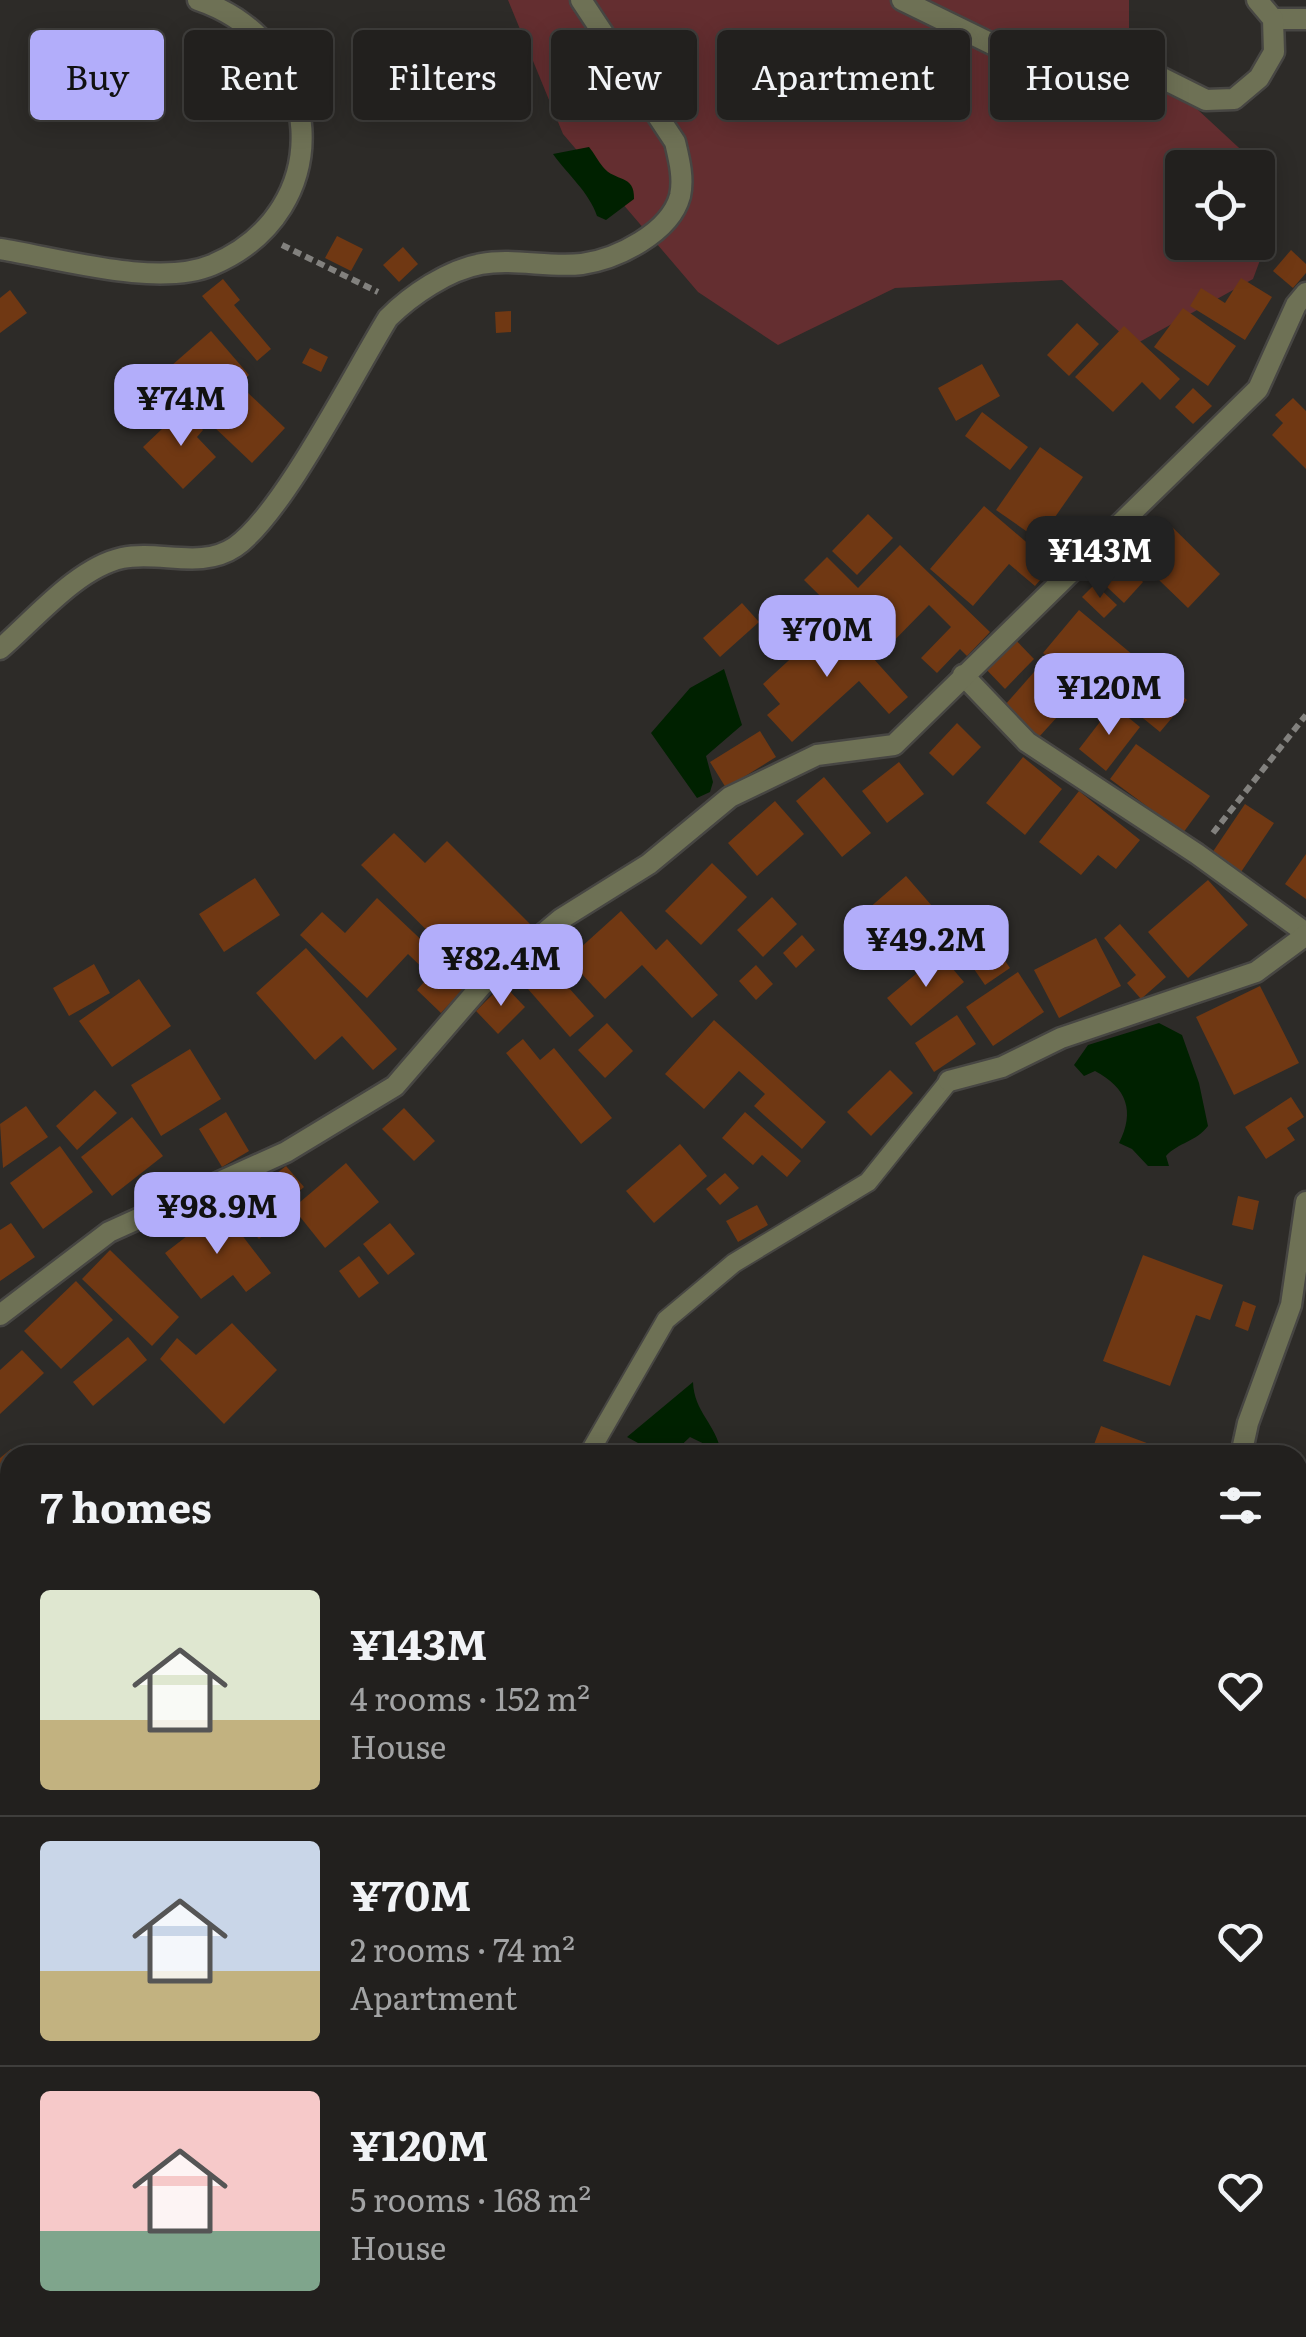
<!DOCTYPE html>
<meta charset="utf-8">
<style>
:root{--surface:#22201e;--page:#2a2827;--text:#f1f3f6;--muted:#a2a3a4;--line:#3f3e3c;--accent:#b2adfa}
body{margin:0;font-family:Literata,serif;background:var(--page);color:var(--text);height:100vh;display:flex;flex-direction:column;font-size:38px;white-space:nowrap}
*{box-sizing:border-box;margin:0}
p{font-size:32px;color:var(--muted)}
.icon{flex:none;width:55px;height:55px;fill:none;stroke:currentColor;stroke-width:2;stroke-linecap:round;stroke-linejoin:round}
.map{position:relative;flex:1;overflow:hidden}
.sheet{position:absolute;left:0px;top:1445px;width:1308px;height:892px;display:flex;flex-direction:column;background:var(--surface);border-radius:30px 30px 0 0;box-shadow:0 5px 25px #0003,0 0 0 2px var(--line)}
.sheet>*{flex:none}
.banner{position:absolute;left:30px;top:30px;width:1248px;height:90px;display:flex;gap:20px}
.fabs{position:absolute;left:1165px;top:150px;display:grid;gap:20px}
.fabs a{display:grid;place-items:center;width:110px;height:110px;border-radius:10px;background:var(--surface);box-shadow:0 5px 25px #0003,0 0 0 2px var(--line);font-size:50px}
.price{position:absolute;translate:-50% -85px;padding:0 22px;border-radius:20px;background:var(--accent);color:#111;font-size:32px;line-height:65px;filter:drop-shadow(0 2px 5px #0008)}
.price::after{content:'';position:absolute;left:50%;top:60px;width:30px;height:22px;margin-left:-15px;background:inherit;clip-path:polygon(0 0,100% 0,50% 100%)}
.price.current{background:#222;color:#fff}
ul{padding:0;list-style:none}
li{display:flex;align-items:center;gap:30px;height:250px;padding:0 40px}
li+li{border-top:2px solid var(--line)}
li span{display:grid;place-items:center;flex:none;width:280px;height:200px;border-radius:10px;color:#555}
li>.icon{margin-inline-start:auto}
span .icon{width:120px;height:120px;fill:#fffc;stroke-width:1}
li b{font-size:42px}
h2{display:flex;justify-content:space-between;align-items:center;height:120px;padding:0 40px;font-size:42px}
.chip{padding:0 35px;border-radius:10px;background:var(--surface);box-shadow:0 5px 25px #0003,0 0 0 2px var(--line);font-size:35px;line-height:90px}
.chip.current{background:var(--accent);color:#111}
.map>svg:first-child{display:block}
.green{fill:#642e30}
.water{fill:#002100}
.building{fill:#703813}
.lines{fill:none;stroke-linecap:round;stroke-linejoin:round}
.service-casing{stroke:#474643;stroke-width:22}
.minor-casing{stroke:#474643;stroke-width:25}
.tertiary-casing{stroke:#474643;stroke-width:25}
.path{stroke:#82817e;stroke-width:6;stroke-dasharray:8 5;stroke-linecap:butt}
.service{stroke:#6e7155;stroke-width:18}
.minor{stroke:#6e7155;stroke-width:20}
.tertiary{stroke:#6e7155;stroke-width:20}
</style>
<div class="map">
<svg width="1306" height="2337" viewBox="0 0 1306 2337">
<rect width="100%" height="100%" fill="#2d2b28"/>
<path class="green" d="M508 0H1129V46L1251 159 1254 167 1182 168V242H1258V180L1272 228 1253 279 1134 345 1062 280 895 288 778 345 698 292 563 134Z"/>
<g class="water">
<path d="M589 147C594 153 598 161 603 167 615 182 635 174 634 199L606 220 597 216C589 192 568 175 553 154Z"/>
<path d="M724 669 742 725 706 756 713 782 710 792 697 798 651 733 690 688Z"/>
<path d="M1159 1023 1182 1035 1199 1083 1208 1126C1196 1142 1179 1142 1166 1156L1169 1166H1148L1132 1149 1119 1143C1135 1111 1127 1088 1095 1071L1084 1076 1074 1065 1088 1045Z"/>
<path d="M693 1382C694 1412 716 1424 721 1452L690 1437 671 1455H660L627 1437Z"/>
</g>
<g class="building">
<path d="M337 236 363 249 351 271 325 258Z"/>
<path d="M403 247 418 264 399 282 383 265Z"/>
<path d="M1291 250 1306 264V273L1293 288 1273 271Z"/>
<path d="M1241 278 1272 297 1245 340 1190 306 1201 288 1225 303Z"/>
<path d="M223 279 240 300 234 305 271 349 257 361 202 296Z"/>
<path d="M10 290 27 313 0 333V298Z"/>
<path d="M1183 308 1236 346 1208 386 1154 347Z"/>
<path d="M511 311V332L496 333 495 312Z"/>
<path d="M1077 323 1099 344 1069 376 1047 355Z"/>
<path d="M1124 326 1180 379 1160 400 1142 382 1113 412 1075 377Z"/>
<path d="M211 331 249 375 210 409 171 366Z"/>
<path d="M310 348 328 357 321 372 302 363Z"/>
<path d="M982 364 1000 396 956 421 938 388Z"/>
<path d="M1193 388 1212 406 1193 424 1175 407Z"/>
<path d="M246 391 285 428 252 463 213 426Z"/>
<path d="M1293 398 1306 411V469L1272 435 1283 423 1275 415Z"/>
<path d="M183 409 203 430 197 437 216 457 183 489 143 447Z"/>
<path d="M982 412 1028 447 1010 470 965 436Z"/>
<path d="M1040 447 1083 477 1039 540 996 510Z"/>
<path d="M984 506 1053 565 1035 586 1009 564 973 606 930 569Z"/>
<path d="M868 514 893 538 857 575 832 551Z"/>
<path d="M1165 520 1220 574 1188 608 1132 554Z"/>
<path d="M900 545 990 632 967 656 960 649 937 673 921 658 951 627 929 605 880 655 804 580 827 557 858 588Z"/>
<path d="M1109 549 1143 582 1124 603 1089 570Z"/>
<path d="M1095 584 1117 605 1104 618 1082 597Z"/>
<path d="M742 603 759 622 720 657 703 638Z"/>
<path d="M1079 610 1187 700 1160 732 1133 710 1146 694 1125 677 1119 683 1103 669 1086 689 1043 653Z"/>
<path d="M836 617 908 697 889 714 859 681 792 742 767 715 780 704 763 684Z"/>
<path d="M1013 637 1034 659 1005 689 983 666Z"/>
<path d="M1042 663 1077 695 1039 737 1004 706Z"/>
<path d="M1113 705 1140 727 1106 771 1079 749Z"/>
<path d="M957 723 981 747 953 776 929 753Z"/>
<path d="M760 731 776 757 726 788 710 762Z"/>
<path d="M1136 744 1210 796 1183 833 1110 779Z"/>
<path d="M1023 757 1062 789 1025 835 986 803Z"/>
<path d="M899 762 924 794 887 823 862 791Z"/>
<path d="M824 777 871 833 842 857 796 801Z"/>
<path d="M1079 791 1140 840 1116 869 1098 855 1081 875 1039 842Z"/>
<path d="M775 801 804 834 757 876 728 843Z"/>
<path d="M1245 804 1274 823 1241 872 1212 853Z"/>
<path d="M394 833 425 863 447 841 530 924 476 979 361 865Z"/>
<path d="M1306 854V899L1285 884Z"/>
<path d="M712 863 747 897 701 945 665 911Z"/>
<path d="M906 876 952 929 930 949 914 930 876 963 845 929Z"/>
<path d="M255 878 280 915 224 952 199 914Z"/>
<path d="M1208 880 1248 925 1188 978 1148 932Z"/>
<path d="M772 897 797 924 763 957 737 930Z"/>
<path d="M377 898 468 984 441 1013 417 990 430 975 408 954 367 998 300 935 322 912 345 933Z"/>
<path d="M621 911 656 950 667 939 718 995 692 1018 642 965 605 999 568 959Z"/>
<path d="M1120 924 1166 977 1141 999 1127 983 1136 975 1104 938Z"/>
<path d="M802 935 815 950 796 968 783 953Z"/>
<path d="M1096 938 1121 986 1059 1018 1034 970Z"/>
<path d="M306 948 397 1049 373 1070 342 1036 315 1060 256 993Z"/>
<path d="M999 952 1010 968 985 985 974 969Z"/>
<path d="M940 954 964 982 911 1026 887 998Z"/>
<path d="M94 964 110 993 69 1016 53 988Z"/>
<path d="M756 965 773 984 756 1000 739 981Z"/>
<path d="M551 968 594 1016 570 1037 528 989Z"/>
<path d="M1018 972 1044 1012 993 1046 966 1007Z"/>
<path d="M139 979 171 1026 112 1067 79 1021Z"/>
<path d="M503 984 525 1007 498 1034 476 1011Z"/>
<path d="M1260 986 1299 1063 1234 1095 1196 1017Z"/>
<path d="M957 1015 976 1044 934 1072 915 1043Z"/>
<path d="M714 1020 826 1122 802 1149 754 1106 765 1094 739 1071 704 1109 665 1074Z"/>
<path d="M607 1023 633 1051 605 1078 578 1050Z"/>
<path d="M523 1039 540 1060 554 1048 612 1118 581 1144 506 1053Z"/>
<path d="M190 1049 221 1099 161 1136 131 1085Z"/>
<path d="M890 1070 913 1093 871 1136 847 1112Z"/>
<path d="M95 1090 117 1113 77 1150 56 1126Z"/>
<path d="M1291 1097 1304 1117 1287 1128 1295 1140 1266 1159 1245 1127Z"/>
<path d="M26 1106 48 1137 3 1168 0 1124Z"/>
<path d="M404 1108 435 1141 414 1161 382 1129Z"/>
<path d="M226 1112 249 1151 222 1167 199 1129Z"/>
<path d="M745 1112 801 1161 787 1177 762 1155 753 1165 722 1138Z"/>
<path d="M132 1117 163 1156 112 1196 81 1157Z"/>
<path d="M680 1144 707 1176 654 1223 626 1191Z"/>
<path d="M60 1146 93 1192 43 1229 10 1183Z"/>
<path d="M346 1163 379 1202 325 1248 293 1208Z"/>
<path d="M286 1166 304 1187 285 1203 267 1181Z"/>
<path d="M725 1173 739 1188 720 1205 706 1189Z"/>
<path d="M255 1188 282 1218 259 1239 231 1209Z"/>
<path d="M1238 1196 1259 1201 1253 1230 1232 1225Z"/>
<path d="M757 1205 768 1225 738 1242 726 1221Z"/>
<path d="M222 1209 271 1273 246 1292 233 1275 201 1299 165 1253Z"/>
<path d="M11 1223 35 1257 0 1281V1230Z"/>
<path d="M390 1223 415 1254 388 1275 363 1244Z"/>
<path d="M110 1250 179 1317 152 1346 82 1279Z"/>
<path d="M1143 1255 1223 1285 1210 1320 1196 1315 1170 1386 1103 1361Z"/>
<path d="M359 1256 379 1283 359 1298 339 1271Z"/>
<path d="M76 1281 113 1320 61 1369 24 1331Z"/>
<path d="M1243 1301 1256 1306 1248 1331 1235 1326Z"/>
<path d="M232 1323 277 1370 224 1424 160 1359 177 1338 196 1355Z"/>
<path d="M128 1337 147 1360 93 1406 73 1382Z"/>
<path d="M22 1350 44 1373 0 1414V1370Z"/>
<path d="M1101 1426 1179 1455H1090Z"/>
<path d="M11 1449 16 1455H10V1514L0 1522V1458Z"/>
<path d="M0 1645 5 1652 10 1648V1701L0 1689Z"/>
</g>
<g class="lines">
<g class="service-casing">
<g id="service">
<path d="M588 1455 666 1320 734 1263 868 1182 949 1081"/>
<path d="M0 1545 10 1558"/>
</g>
</g>
<g class="minor-casing">
<g id="minor">
<path d="M1273 19H1306"/>
<path d="M0 649C35 619 77 568 122 558 159 550 201 570 235 547 283 514 354 373 388 318 411 295 448 270 481 264 514 258 549 268 582 264 617 259 670 233 680 196 684 178 679 159 675 142L581 0"/>
<path d="M963 675 1027 742 1197 854 1306 933"/>
<path d="M949 1081 1002 1067 1061 1038 1256 972 1306 935"/>
<path d="M0 1315 109 1232 286 1152 395 1086 482 985 561 919 649 864 730 797 817 755 894 745 1258 389 1296 305 1306 293"/>
<path d="M1241 1455 1248 1423 1291 1305 1306 1202"/>
<path d="M851 2328 866 2337"/>
<path d="M755 2337 761 2328"/>
</g>
</g>
<g class="tertiary-casing">
<g id="tertiary">
<path d="M902 0 992 44 1033 54 1083 50 1134 64 1206 100 1234 99 1259 78 1274 52 1273 19 1257 0"/>
<path d="M0 249C57 258 158 288 212 265 340 211 327 44 198 0"/>
</g>
</g>
<g class="path">
<path d="M282 245 378 292"/>
<path d="M1213 833 1306 715"/>
<path d="M1298 1644 1306 1641"/>
</g>
<use href="#service" class="service"/>
<use href="#minor" class="minor"/>
<use href="#tertiary" class="tertiary"/>
</g>
</svg>
<div class="fabs">
<a><svg class="icon" aria-label="locate" viewBox="0 0 24 24"><circle cx="12" cy="12" r="6"/><path d="M12 2v4M12 18v4M2 12h4M18 12h4"/></svg></a>
</div>
<b class="price" style="left:181px;top:449px">¥74M</b>
<b class="price current" style="left:1100px;top:601px">¥143M</b>
<b class="price" style="left:827px;top:680px">¥70M</b>
<b class="price" style="left:1109px;top:738px">¥120M</b>
<b class="price" style="left:926px;top:990px">¥49.2M</b>
<b class="price" style="left:501px;top:1009px">¥82.4M</b>
<b class="price" style="left:217px;top:1257px">¥98.9M</b>
<div class="banner">
<a class="chip current">Buy</a>
<a class="chip">Rent</a>
<a class="chip">Filters</a>
<a class="chip">New</a>
<a class="chip">Apartment</a>
<a class="chip">House</a>
</div>
<section class="sheet">
<h2>7 homes<svg class="icon" aria-label="filters" viewBox="0 0 24 24"><path d="M4 7h16M4 17h16"/><circle cx="9" cy="7" r="2"/><circle cx="15" cy="17" r="2"/></svg></h2>
<ul>
<li><span style="background:linear-gradient(#dfe7d0 65%,#c2b280 0)"><svg class="icon" aria-label="home" viewBox="0 0 24 24"><path d="M3 11l9-7 9 7M6 9v11h12V9"/></svg></span><div><b>¥143M</b><p>4 rooms · 152 m²</p><p>House</p></div><svg class="icon" aria-label="heart" viewBox="0 0 24 24"><path d="M12 20l-8-8c-3-5 5-10 8-4 3-6 11-1 8 4z"/></svg></li>
<li><span style="background:linear-gradient(#c9d6e8 65%,#c2b280 0)"><svg class="icon" aria-label="home" viewBox="0 0 24 24"><path d="M3 11l9-7 9 7M6 9v11h12V9"/></svg></span><div><b>¥70M</b><p>2 rooms · 74 m²</p><p>Apartment</p></div><svg class="icon" aria-label="heart" viewBox="0 0 24 24"><path d="M12 20l-8-8c-3-5 5-10 8-4 3-6 11-1 8 4z"/></svg></li>
<li><span style="background:linear-gradient(#f6c9c9 70%,#7fa58c 0)"><svg class="icon" aria-label="home" viewBox="0 0 24 24"><path d="M3 11l9-7 9 7M6 9v11h12V9"/></svg></span><div><b>¥120M</b><p>5 rooms · 168 m²</p><p>House</p></div><svg class="icon" aria-label="heart" viewBox="0 0 24 24"><path d="M12 20l-8-8c-3-5 5-10 8-4 3-6 11-1 8 4z"/></svg></li>
</ul>
</section>
</div>
